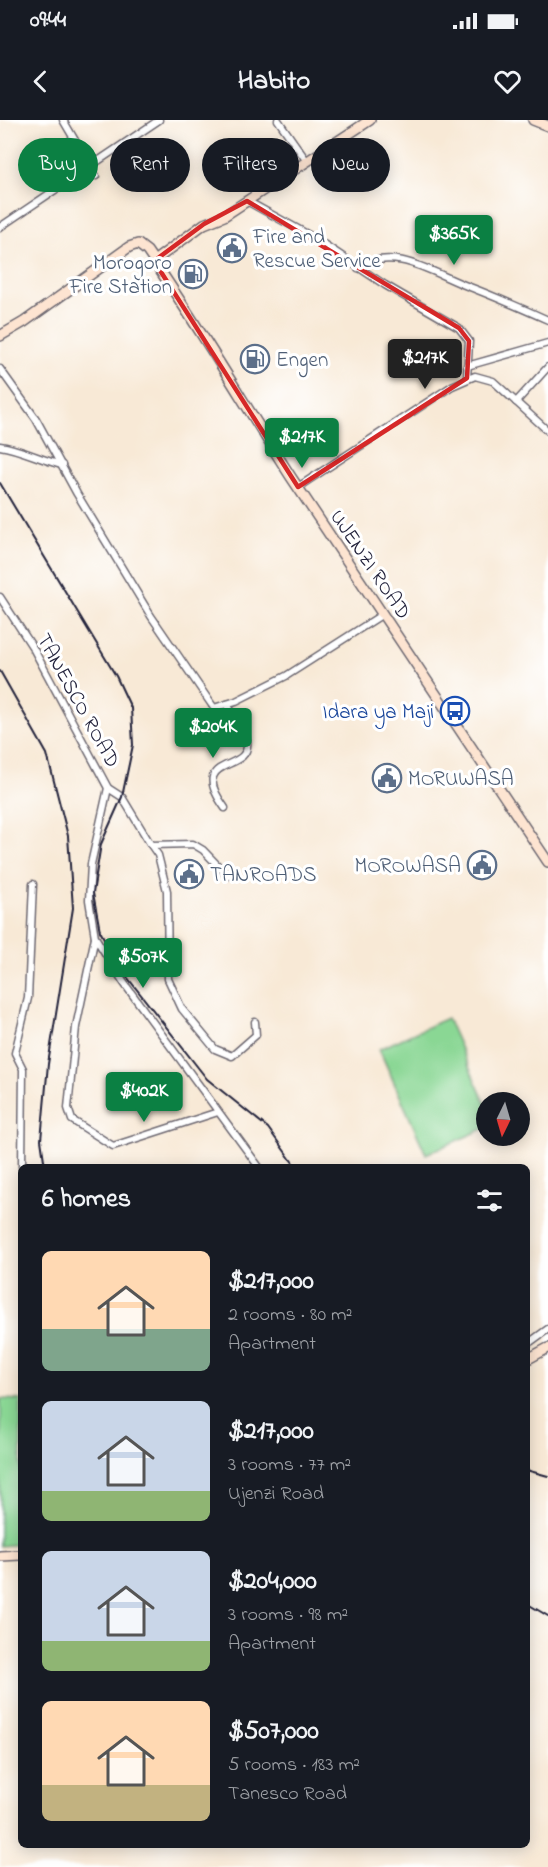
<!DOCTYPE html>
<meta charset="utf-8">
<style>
:root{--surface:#171b24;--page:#20242c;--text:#f1f3f6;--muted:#9ea1a6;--accent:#0b8043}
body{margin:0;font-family:"Indie Flower",sans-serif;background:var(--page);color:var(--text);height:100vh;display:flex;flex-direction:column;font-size:22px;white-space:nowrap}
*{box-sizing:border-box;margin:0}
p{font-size:20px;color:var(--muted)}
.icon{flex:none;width:33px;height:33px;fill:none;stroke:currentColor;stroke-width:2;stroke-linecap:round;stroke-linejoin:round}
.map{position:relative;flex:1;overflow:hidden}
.panel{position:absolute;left:18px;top:1044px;width:512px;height:684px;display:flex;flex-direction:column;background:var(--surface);border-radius:9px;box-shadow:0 3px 15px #0003}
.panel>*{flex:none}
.banner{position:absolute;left:18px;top:18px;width:513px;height:54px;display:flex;gap:12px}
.needle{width:39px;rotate:185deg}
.tools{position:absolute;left:476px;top:972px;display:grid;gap:12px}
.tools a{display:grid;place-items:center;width:54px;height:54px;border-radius:50%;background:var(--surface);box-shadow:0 3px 15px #0003;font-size:30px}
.price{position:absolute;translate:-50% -51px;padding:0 14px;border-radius:6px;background:var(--accent);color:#fff;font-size:20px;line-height:39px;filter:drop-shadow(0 2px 3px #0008)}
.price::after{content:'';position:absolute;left:50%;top:36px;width:18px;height:14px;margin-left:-9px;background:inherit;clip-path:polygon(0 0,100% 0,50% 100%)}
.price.selected{background:#222;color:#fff}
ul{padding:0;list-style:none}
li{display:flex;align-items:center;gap:18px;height:150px;padding:0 24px}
li span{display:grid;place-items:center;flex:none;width:168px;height:120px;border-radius:9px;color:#555}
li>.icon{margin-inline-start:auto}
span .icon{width:72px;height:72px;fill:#fffc;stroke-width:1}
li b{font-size:26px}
h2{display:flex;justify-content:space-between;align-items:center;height:72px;padding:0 24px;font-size:26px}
.pill{padding:0 21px;border-radius:27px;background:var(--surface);box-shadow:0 3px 15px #0003;font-size:21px;line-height:54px}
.pill.selected{background:var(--accent);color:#fff}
.status{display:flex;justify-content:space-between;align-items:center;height:42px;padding:0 30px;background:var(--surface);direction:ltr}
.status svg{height:16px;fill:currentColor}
header{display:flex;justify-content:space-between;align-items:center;height:78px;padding:0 24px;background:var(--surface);font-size:27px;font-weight:700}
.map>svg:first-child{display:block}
.green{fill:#8ad794;stroke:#567c68;stroke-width:1.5}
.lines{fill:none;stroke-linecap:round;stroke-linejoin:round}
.street-casing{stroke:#6d6871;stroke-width:9}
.secondary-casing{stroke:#6d6871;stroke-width:12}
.street{stroke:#fff;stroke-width:6}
.secondary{stroke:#fde4d1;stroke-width:9}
.rail{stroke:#22223b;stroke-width:2}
.marked{fill:none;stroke:#d62828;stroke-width:4.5;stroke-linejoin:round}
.labels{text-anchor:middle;stroke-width:6;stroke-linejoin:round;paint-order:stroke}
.service-label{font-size:21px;fill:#4e5e75;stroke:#fff;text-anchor:start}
.street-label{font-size:21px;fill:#22223b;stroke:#fff}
.transit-label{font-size:21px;fill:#164399;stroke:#fff;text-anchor:end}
</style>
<div class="status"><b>09:44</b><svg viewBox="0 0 49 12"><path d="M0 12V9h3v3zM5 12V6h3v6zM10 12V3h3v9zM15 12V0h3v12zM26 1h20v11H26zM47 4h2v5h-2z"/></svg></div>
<header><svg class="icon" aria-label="back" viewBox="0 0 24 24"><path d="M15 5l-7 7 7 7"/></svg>Habito<svg class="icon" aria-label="heart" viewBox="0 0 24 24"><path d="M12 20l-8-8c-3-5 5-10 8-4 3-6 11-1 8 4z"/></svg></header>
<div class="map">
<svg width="548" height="1747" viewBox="0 0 548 1747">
<rect width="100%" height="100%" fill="#fff"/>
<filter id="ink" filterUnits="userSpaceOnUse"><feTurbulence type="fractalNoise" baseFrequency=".0167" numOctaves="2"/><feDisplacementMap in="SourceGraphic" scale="12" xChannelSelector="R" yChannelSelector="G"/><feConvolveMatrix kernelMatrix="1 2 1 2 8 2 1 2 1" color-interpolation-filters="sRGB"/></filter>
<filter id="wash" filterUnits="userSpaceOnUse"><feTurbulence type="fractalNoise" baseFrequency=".008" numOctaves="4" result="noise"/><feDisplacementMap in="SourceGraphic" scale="24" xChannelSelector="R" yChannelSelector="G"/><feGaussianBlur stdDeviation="1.35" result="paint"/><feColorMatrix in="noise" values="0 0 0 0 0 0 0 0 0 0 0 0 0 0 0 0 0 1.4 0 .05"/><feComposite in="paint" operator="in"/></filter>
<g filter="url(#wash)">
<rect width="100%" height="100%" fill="#f8e9d6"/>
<g class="green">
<path d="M447 898 486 985V1008L426 1034 379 929Z"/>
<path d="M1 1279 21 1280V1424L0 1426Z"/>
</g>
</g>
<g filter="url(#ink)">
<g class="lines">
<g class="street-casing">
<g id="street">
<path d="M63 0 96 56"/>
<path d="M278 0 306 40"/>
<path d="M247 81 316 119 385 165 459 208 469 221 467 258"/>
<path d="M0 107 159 0"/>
<path d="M358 148C393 125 433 153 467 166 494 176 521 188 548 200"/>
<path d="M467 246 548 223"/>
<path d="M0 249 36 299 77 374 151 496 214 588 236 581 286 556 383 494"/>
<path d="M516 282 548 247"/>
<path d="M0 326C21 329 41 340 62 345"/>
<path d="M298 367 452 266 475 256 493 261 548 311"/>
<path d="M0 477 33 528 108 668 91 744 89 780 95 817 124 863 259 1047"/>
<path d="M108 668 122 677 151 725 193 724 203 730 228 756"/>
<path d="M225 688C186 634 251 654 247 622 246 610 233 595 227 584"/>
<path d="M151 725 158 735 167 771 168 859 182 889 215 929 232 936 256 915 255 902"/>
<path d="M95 817 76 907 68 988 72 1000 113 1026 218 992"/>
<path d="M22 1047 23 949 15 933 28 878 33 764"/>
<path d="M526 1225 548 1209"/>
</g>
</g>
<g class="secondary-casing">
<g id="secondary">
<path d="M533 0 548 6"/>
<path d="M154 141 204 104 224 96 370 0"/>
<path d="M0 216 24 202 129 127 138 124 147 131C198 205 243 282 291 357 376 486 462 614 548 742"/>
<path d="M526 1240 548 1228"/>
<path d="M0 1436 21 1435"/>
</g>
</g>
<use href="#street" class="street"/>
<use href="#secondary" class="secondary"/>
<g class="rail">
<path d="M0 363 116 556 131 588 133 625 122 677 101 724 93 773 100 811 120 848 207 959 268 1008 296 1047"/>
<path d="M0 551 47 634 68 716 73 788 48 944 41 1020 45 1047"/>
<path d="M526 1350 548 1356"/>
<path d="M526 1483 548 1496"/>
</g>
</g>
</g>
<path class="marked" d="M247 81 459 208 469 221 467 258 298 367 154 141 204 104Z"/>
<defs>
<g id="civic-ring" transform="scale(1.5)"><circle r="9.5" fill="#fff" stroke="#5c6f8a" stroke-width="1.5"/><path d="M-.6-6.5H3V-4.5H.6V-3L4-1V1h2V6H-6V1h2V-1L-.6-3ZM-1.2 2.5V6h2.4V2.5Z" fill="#5c6f8a"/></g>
<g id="fuel-ring" transform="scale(1.5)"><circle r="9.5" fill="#fff" stroke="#5c6f8a" stroke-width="1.5"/><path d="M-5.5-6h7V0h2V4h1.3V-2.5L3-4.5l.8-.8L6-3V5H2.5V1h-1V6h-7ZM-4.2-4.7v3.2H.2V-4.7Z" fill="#5c6f8a"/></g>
<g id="bus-ring" transform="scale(1.5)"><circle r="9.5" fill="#fff" stroke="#1a4fb4" stroke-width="1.5"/><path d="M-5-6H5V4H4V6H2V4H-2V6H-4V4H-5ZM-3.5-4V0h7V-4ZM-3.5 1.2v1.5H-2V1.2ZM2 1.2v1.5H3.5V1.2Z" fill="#1a4fb4"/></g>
</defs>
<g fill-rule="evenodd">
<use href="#civic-ring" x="232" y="128"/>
<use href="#fuel-ring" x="193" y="154"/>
<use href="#fuel-ring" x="255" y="239"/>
<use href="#bus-ring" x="455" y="591"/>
<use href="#civic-ring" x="387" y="658"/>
<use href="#civic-ring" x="482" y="745"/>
<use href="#civic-ring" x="189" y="754"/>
</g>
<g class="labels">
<g class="service-label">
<text x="253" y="123">Fire and<tspan x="253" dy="24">Rescue Service</tspan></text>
<text x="172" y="149" text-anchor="end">Morogoro<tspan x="172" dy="24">Fire Station</tspan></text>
<text x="276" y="246">Engen</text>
<text x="408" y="665">MORUWASA</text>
<text x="461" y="752" text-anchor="end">MOROWASA</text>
<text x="210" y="761">TANROADS</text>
</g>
<g class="street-label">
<text transform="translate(371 444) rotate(56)" y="7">UJENZI ROAD</text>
<text transform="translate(79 580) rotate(61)" y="7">TANESCO ROAD</text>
</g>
<g class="transit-label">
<text x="434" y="598">Idara ya Maji</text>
</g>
</g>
</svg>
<div class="tools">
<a><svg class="needle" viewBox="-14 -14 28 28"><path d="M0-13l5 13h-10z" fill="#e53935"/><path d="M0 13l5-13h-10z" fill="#9ea1a6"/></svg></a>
</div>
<b class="price" style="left:454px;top:146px">$365K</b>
<b class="price selected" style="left:425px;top:270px">$217K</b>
<b class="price" style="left:302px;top:349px">$217K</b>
<b class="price" style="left:213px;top:639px">$204K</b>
<b class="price" style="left:143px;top:869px">$507K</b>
<b class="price" style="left:144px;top:1003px">$402K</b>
<div class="banner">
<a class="pill selected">Buy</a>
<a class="pill">Rent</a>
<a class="pill">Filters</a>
<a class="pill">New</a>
</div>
<section class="panel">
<h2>6 homes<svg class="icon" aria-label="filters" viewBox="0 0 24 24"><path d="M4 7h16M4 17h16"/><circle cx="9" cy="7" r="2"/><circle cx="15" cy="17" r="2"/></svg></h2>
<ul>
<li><span style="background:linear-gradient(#ffd9b3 65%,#7fa58c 0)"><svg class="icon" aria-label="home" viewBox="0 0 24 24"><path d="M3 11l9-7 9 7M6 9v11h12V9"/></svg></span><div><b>$217,000</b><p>2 rooms · 80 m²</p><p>Apartment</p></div></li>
<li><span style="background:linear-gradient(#c9d6e8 75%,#8fb573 0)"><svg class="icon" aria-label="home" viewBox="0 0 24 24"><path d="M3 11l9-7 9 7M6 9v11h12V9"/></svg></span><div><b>$217,000</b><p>3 rooms · 77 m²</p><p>Ujenzi Road</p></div></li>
<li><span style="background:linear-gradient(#c9d6e8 75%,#8fb573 0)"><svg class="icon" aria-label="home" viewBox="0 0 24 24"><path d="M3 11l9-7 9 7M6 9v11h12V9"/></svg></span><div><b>$204,000</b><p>3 rooms · 98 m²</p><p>Apartment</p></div></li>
<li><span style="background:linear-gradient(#ffd9b3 70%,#c2b280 0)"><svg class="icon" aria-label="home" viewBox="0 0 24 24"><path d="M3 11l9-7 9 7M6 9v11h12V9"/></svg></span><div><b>$507,000</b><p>5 rooms · 183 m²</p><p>Tanesco Road</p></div></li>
</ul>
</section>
</div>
